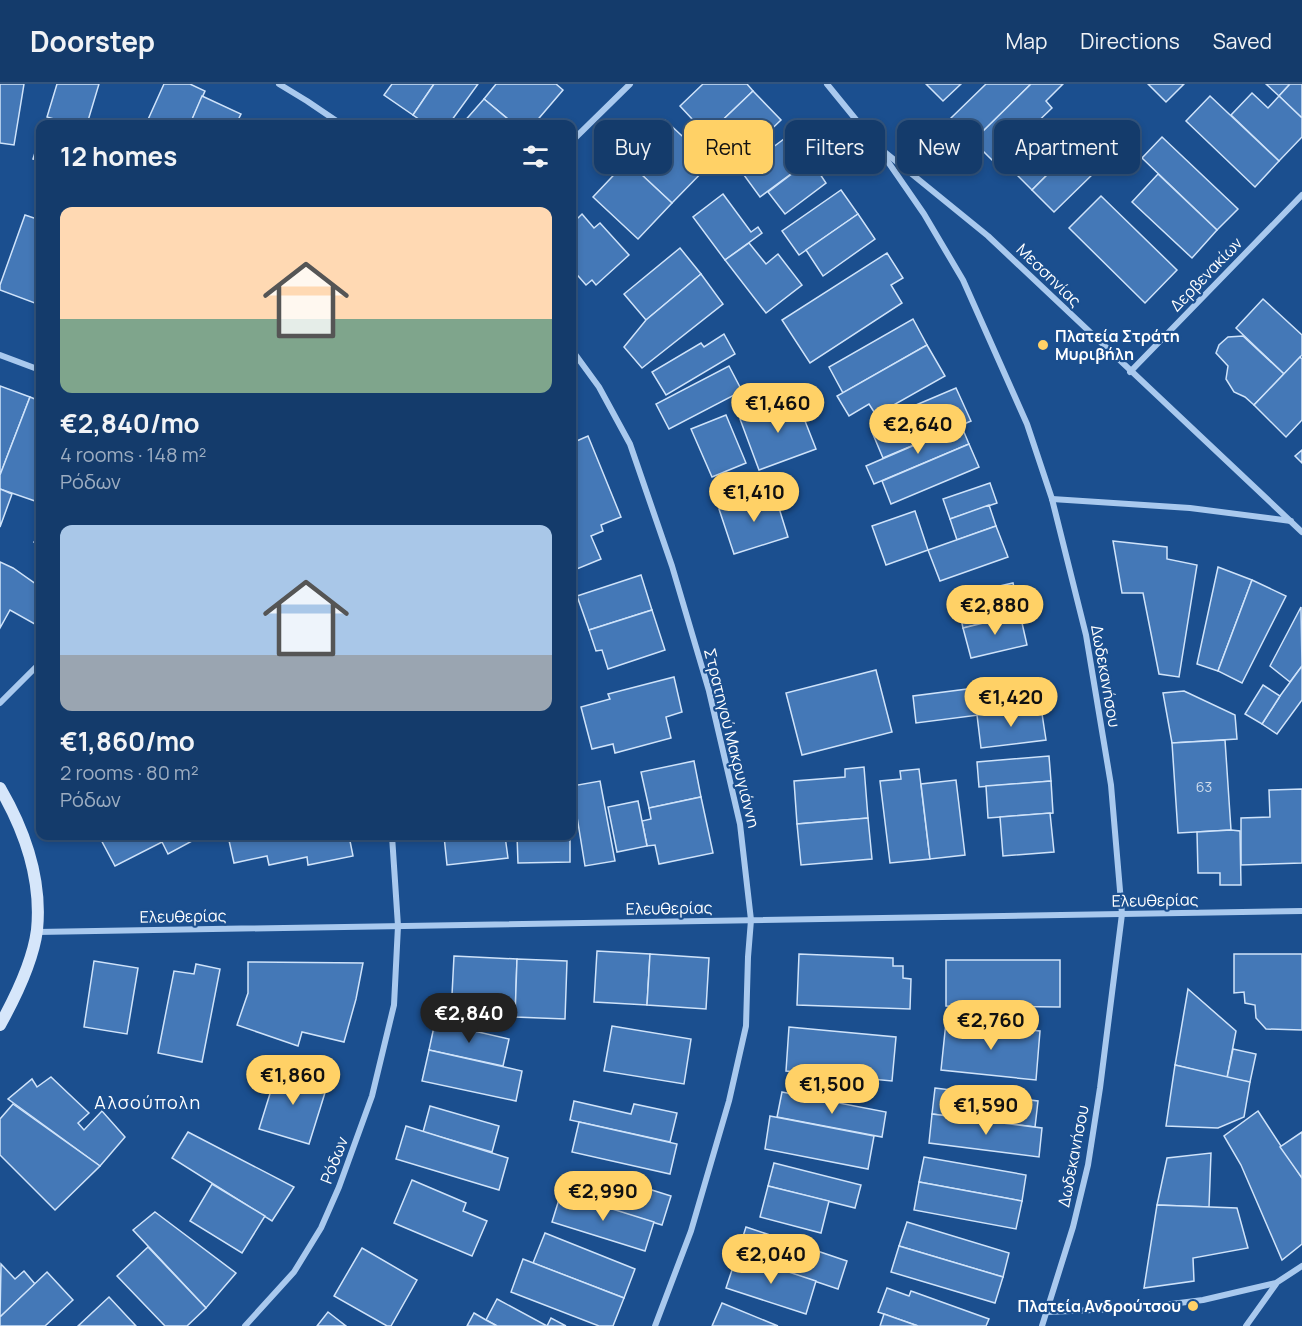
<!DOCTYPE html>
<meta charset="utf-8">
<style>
:root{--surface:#143b6b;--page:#214673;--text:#f1f3f6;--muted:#9dadc1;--line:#33557e;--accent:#ffd166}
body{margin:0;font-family:Manrope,sans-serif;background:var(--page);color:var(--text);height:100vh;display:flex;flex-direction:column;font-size:22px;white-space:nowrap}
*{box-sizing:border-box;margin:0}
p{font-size:20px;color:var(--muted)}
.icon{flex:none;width:33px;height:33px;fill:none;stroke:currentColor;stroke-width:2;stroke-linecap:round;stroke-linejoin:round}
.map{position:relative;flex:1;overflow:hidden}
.details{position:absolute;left:36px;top:36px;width:540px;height:720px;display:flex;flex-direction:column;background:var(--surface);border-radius:12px;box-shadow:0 3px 9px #0003,0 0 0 2px var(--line)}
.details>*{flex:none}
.banner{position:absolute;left:594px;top:36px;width:570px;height:54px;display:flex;gap:12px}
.price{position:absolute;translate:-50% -51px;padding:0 14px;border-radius:21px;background:var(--accent);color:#111;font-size:20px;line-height:39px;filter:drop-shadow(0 2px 3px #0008)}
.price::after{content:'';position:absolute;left:50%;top:36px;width:18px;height:14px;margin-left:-9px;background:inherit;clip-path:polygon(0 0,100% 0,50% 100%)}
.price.active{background:#222;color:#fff}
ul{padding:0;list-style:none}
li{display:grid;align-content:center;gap:12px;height:318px;padding:0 24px}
li span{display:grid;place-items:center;height:186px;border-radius:12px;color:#555}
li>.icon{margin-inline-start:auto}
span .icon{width:108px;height:108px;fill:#fffc;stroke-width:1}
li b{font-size:26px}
h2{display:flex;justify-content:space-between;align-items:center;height:72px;padding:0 24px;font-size:26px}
.tag{padding:0 21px;border-radius:12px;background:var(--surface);box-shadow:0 3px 9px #0003,0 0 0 2px var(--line);font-size:21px;line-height:54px}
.tag.active{background:var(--accent);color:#111}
header{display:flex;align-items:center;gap:36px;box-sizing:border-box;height:84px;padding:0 30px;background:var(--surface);border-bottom:2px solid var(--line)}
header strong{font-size:28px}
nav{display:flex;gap:33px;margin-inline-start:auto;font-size:21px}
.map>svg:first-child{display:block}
.building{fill:#4478b7;stroke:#cfe3fa;stroke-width:1.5}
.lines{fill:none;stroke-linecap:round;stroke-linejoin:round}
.street{stroke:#a9c9ee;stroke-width:6}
.secondary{stroke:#d6e6fa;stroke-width:12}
.poi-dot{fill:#ffd166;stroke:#1b4f8f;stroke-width:2}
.labels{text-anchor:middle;stroke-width:4.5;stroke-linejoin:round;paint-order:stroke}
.number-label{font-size:14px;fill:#d0dded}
.street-label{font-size:16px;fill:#fff;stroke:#1b4f8f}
.poi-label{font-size:16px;font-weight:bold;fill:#fff;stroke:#1b4f8f;text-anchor:start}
.neighbourhood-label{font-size:18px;letter-spacing:1.5px;fill:#fff;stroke:#1b4f8f}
</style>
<header>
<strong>Doorstep</strong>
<nav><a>Map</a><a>Directions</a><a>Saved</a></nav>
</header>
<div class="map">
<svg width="1302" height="1242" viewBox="0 0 1302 1242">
<rect width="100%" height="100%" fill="#1b4f8f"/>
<g class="building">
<path d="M0 0H24L14 61 0 59Z"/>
<path d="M57 0H99L87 40H71L47 33Z"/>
<path d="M164 0H190L205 7 190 40H146Z"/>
<path d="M392 0H434L413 31 384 11Z"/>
<path d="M434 0H478L449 40H426L413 31Z"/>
<path d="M496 0H556L563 6 534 40H514L484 15Z"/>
<path d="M703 0H747L753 7 707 51 680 22Z"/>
<path d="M926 0H961L943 17Z"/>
<path d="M986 0H1031L973 57 951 34Z"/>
<path d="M1031 0H1063L1046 17 1052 24 995 79 973 57Z"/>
<path d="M1148 0H1184L1166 18Z"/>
<path d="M1266 0H1290L1279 12Z"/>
<path d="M1290 0H1302V34L1279 12Z"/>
<path d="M753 7 781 36 735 80 707 51Z"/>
<path d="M1252 9 1268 24 1279 12 1302 34V53L1279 77 1231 31Z"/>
<path d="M202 12 241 30 236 40H190Z"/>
<path d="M1210 12 1279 77 1255 103 1186 37Z"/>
<path d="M484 15 514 40H462Z"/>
<path d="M665 36 711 79 672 119 627 77Z"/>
<path d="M1067 41 1082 56 1032 106 1011 85 1036 61 1041 66Z"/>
<path d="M792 49 811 75 760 113 741 87Z"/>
<path d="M40 53V77L33 75Z"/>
<path d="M1162 53 1238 125 1217 146 1142 74Z"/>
<path d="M1075 63 1097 86 1054 128 1032 106Z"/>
<path d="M627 77 672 119 638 155 593 113Z"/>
<path d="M805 80 811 88 816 84 826 99 785 130 768 108Z"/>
<path d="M1158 90 1217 146 1192 174 1132 118Z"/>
<path d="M841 106 858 130 799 171 782 147Z"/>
<path d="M723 110 751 148 758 143 762 149 725 176 693 133Z"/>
<path d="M1101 112 1177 186 1145 219 1069 144Z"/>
<path d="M582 130 594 144 600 139 629 171 596 201 592 196 586 201 572 185V131L576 136Z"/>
<path d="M858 130 875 155 823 192 806 166Z"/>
<path d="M25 131 40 136V221L0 206V201Z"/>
<path d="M749 159 766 180 778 170 802 201 766 229 725 176Z"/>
<path d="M680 164 701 190 646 236 624 210Z"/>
<path d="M887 169 903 194 891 201 902 219 810 279 782 236Z"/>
<path d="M701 190 723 220 642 284 624 263 646 236Z"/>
<path d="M1263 215 1302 251V271L1284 290 1236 244Z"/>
<path d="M913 235 927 261 843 309 829 283Z"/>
<path d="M724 250 735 270 666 311 652 288 701 259 704 263Z"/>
<path d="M1243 252 1284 290 1254 321 1245 313 1234 308 1226 295 1228 282 1216 269 1219 261 1228 253Z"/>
<path d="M927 261 945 292 876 331 869 320 849 332 837 312Z"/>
<path d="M1300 273 1302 275V336L1286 353 1254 321Z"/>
<path d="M729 282 742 307 669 345 656 320Z"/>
<path d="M0 302 30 313 0 391Z"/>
<path d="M956 304 971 337 883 374 872 348 912 331 909 324Z"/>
<path d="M30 313 40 317V403L35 417 0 405V391Z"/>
<path d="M796 314 816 365 759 386 740 335Z"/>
<path d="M726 331 746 379 712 393 691 345Z"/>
<path d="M961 341 969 360 874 400 866 382Z"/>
<path d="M588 352 621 433 601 441 603 447 591 452 601 475 572 487V359Z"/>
<path d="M969 360 979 383 891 420 882 397Z"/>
<path d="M1302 366V379L1295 372Z"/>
<path d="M990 399 997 419 950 435 943 415Z"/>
<path d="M0 405 12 410 0 443Z"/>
<path d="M774 408 788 453 734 470 719 425Z"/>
<path d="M989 421 996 442 957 456 950 435Z"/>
<path d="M915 427 928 466 886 481 872 442Z"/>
<path d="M996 442 1008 473 940 497 928 466Z"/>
<path d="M40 449V463L34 458Z"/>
<path d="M1113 457 1167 463V475L1197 481 1179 593 1159 590 1143 509H1122Z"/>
<path d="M0 478 13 484 40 503V543L10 526 0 544Z"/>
<path d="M1218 483 1252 496 1218 587 1197 580Z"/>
<path d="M641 491 652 526 589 546 577 512Z"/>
<path d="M1252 496 1286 512 1242 599 1218 587Z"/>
<path d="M1013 499 1020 530 963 544 956 512Z"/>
<path d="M1301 523 1302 582 1290 598 1270 582Z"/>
<path d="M652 526 665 566 608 585 602 566 596 567 589 546Z"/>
<path d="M1020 530 1027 561 971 574 963 544Z"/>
<path d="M1302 582V616L1277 650 1262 640 1280 612Z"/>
<path d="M876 586 892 648 802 671 786 609Z"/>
<path d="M674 593 682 628 666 633 671 654 615 669 613 660 592 665 581 623 610 615 608 610Z"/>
<path d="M1038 596 1041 623 916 639 913 612Z"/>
<path d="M1263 601 1280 612 1262 640 1245 630Z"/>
<path d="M1184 607 1235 631 1237 655 1172 659 1163 609Z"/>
<path d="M1041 623 1046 656 981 664 977 631Z"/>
<path d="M1225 656 1231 746 1178 749 1172 659Z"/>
<path d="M1049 672 1051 697 979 703 977 678Z"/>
<path d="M694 677 701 713 649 724 641 688Z"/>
<path d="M864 683 868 734 797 740 794 697 845 693V685Z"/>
<path d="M919 685 930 775 890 779 880 697 901 695 900 687Z"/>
<path d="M956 696 965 771 930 775 921 700Z"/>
<path d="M600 697 615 777 585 782 572 702Z"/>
<path d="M1051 697 1053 729 988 734 986 702Z"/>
<path d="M1302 705V779L1241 781V734L1270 733 1269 706Z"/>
<path d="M701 713 713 769 659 780 655 761 647 762 642 737 651 735 649 724Z"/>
<path d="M638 717 647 762 617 768 608 723Z"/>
<path d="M1050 729 1054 768 1003 772 1000 733Z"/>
<path d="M868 734 872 775 801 781 797 740Z"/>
<path d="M1231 746 1240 747 1241 801H1220V789H1198L1197 748Z"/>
<path d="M99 752H192L194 756 168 770 162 758 115 782Z"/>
<path d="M228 752H349L353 772 308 781 307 773 269 781 267 772 234 779Z"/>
<path d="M444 752H505L508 774 447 781Z"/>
<path d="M517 752H570V778L518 779Z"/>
<path d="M597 867 650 870 647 921 594 918Z"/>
<path d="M650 870 709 874 706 925 647 921Z"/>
<path d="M799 870 893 874V882H903V894L911 895 910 925 797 921Z"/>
<path d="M1234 870H1302V946L1266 945 1256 934 1255 921 1245 919 1244 908 1234 909Z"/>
<path d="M454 872 517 875 515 933 451 930Z"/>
<path d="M517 875 567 877 565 935 515 933Z"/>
<path d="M946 876H1060V923L946 922Z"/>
<path d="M94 877 138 884 127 950 84 943Z"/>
<path d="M248 878 363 879 356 915 344 958 302 948 298 962 237 941 248 909Z"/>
<path d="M196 880 220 885 202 978 158 969 174 887 194 890Z"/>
<path d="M1188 905 1236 947 1227 994 1175 981Z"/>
<path d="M435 938 509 955 503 982 429 966Z"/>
<path d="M946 938 1040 947 1036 996 941 986Z"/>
<path d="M612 942 691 955 684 1000 604 987Z"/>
<path d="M789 943 896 953 892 997 786 987Z"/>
<path d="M1233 965 1256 970 1250 998 1227 994Z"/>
<path d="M429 966 522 987 516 1017 422 997Z"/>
<path d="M1175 981 1250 998 1244 1033 1218 1044 1166 1042Z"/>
<path d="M278 984 328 999 309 1060 259 1045Z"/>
<path d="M51 993 89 1029 78 1039 84 1046 102 1027 125 1053 100 1082 8 1015 32 995 37 1003Z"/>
<path d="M935 1004 1038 1017 1035 1043 932 1030Z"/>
<path d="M782 1008 886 1028 882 1053 777 1033Z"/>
<path d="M574 1017 631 1030 634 1020 677 1029 670 1058 570 1036Z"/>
<path d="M13 1020 100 1082 55 1126 0 1071V1035Z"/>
<path d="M430 1022 499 1042 492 1068 423 1048Z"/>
<path d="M1258 1027 1302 1094V1160L1282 1176 1241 1081 1224 1052Z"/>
<path d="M932 1030 1042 1044 1039 1073 929 1059Z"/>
<path d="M770 1032 874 1052 868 1085 765 1065Z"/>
<path d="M579 1038 677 1060 670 1090 572 1068Z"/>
<path d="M406 1042 508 1074 499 1106 396 1075Z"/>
<path d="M188 1048 294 1103 272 1137 172 1074Z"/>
<path d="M1302 1048V1094L1280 1063Z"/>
<path d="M1211 1069 1209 1123 1157 1121 1167 1074Z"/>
<path d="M924 1073 1026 1091 1022 1117 919 1098Z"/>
<path d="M774 1079 861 1101 855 1124 768 1102Z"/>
<path d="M601 1090 671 1112 662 1141 580 1116 585 1099 597 1102Z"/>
<path d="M412 1096 466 1119 463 1127 487 1137 472 1172 394 1139Z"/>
<path d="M919 1098 1022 1117 1016 1145 914 1126Z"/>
<path d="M212 1100 265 1132 242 1169 190 1137Z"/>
<path d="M768 1102 829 1117 821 1149 760 1133Z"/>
<path d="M561 1109 654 1138 645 1167 552 1138Z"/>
<path d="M1157 1121 1237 1124 1248 1164 1193 1174 1194 1197 1144 1204Z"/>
<path d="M155 1128 236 1189 206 1224 133 1146Z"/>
<path d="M907 1138 1009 1169 1003 1193 899 1162Z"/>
<path d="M746 1143 847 1177 838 1205 737 1171Z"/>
<path d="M545 1149 635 1185 624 1214 533 1179Z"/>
<path d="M899 1162 1003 1193 995 1219 891 1188Z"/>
<path d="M148 1163 206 1224 187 1242H165L117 1192Z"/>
<path d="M362 1164 417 1196 391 1242H387L334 1212Z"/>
<path d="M737 1171 816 1197 806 1230 726 1204Z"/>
<path d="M523 1175 624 1214 613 1242H599L511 1208Z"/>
<path d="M1 1180 15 1195 24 1187 35 1200 0 1233Z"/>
<path d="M47 1188 73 1216 45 1242H0V1233Z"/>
<path d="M887 1204 909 1212 911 1207 989 1235 986 1242H918L878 1228Z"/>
<path d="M109 1213 136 1242H78Z"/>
<path d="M497 1215 547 1242 551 1234 566 1242H497L486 1236Z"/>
<path d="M722 1219 778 1242H712Z"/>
<path d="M328 1228 346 1242H317Z"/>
<path d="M474 1229 486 1236 497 1242H467Z"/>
<path d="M884 1230 918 1242H880Z"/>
</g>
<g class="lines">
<g class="street">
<path d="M279 0 307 17 341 40"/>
<path d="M827 0 875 59 924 130 963 196 1027 340 1052 415 1086 551 1111 701 1122 830 1100 1004 1088 1081 1073 1143 1042 1242"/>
<path d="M572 57 630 0"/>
<path d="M881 65 988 152 1302 448"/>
<path d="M572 266 599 303 630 360 672 482 709 607 740 740 751 836 748 873 746 942 729 1017 691 1147 655 1242"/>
<path d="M0 271 40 286"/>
<path d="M1130 288 1302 111"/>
<path d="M1052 415 1190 424 1291 437"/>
<path d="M0 619 40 579"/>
<path d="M37 848 1302 827"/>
<path d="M1048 1228 1139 1224 1203 1216 1276 1199 1302 1182"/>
<path d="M245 1242 294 1188 321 1144 339 1103 372 1012 394 921 398 842 392 752"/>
<path d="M1246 1242 1276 1200"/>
</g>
<path class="secondary" d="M0 704C25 747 42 796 37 846 33 877 15 914 0 941"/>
</g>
<g class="poi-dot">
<circle cx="1043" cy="261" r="6"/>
<circle cx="1193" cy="1222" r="6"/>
</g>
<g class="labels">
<g class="number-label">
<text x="1204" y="708">63</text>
</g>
<g class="street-label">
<text transform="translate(1206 190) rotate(-46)" y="6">Δερβενακίων</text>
<text transform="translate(1049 191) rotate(44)" y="6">Μεσσηνίας</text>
<text transform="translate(1106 592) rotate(80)" y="6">Δωδεκανήσου</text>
<text transform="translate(732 654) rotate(76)" y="6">Στρατηγού Μακρυγιάννη</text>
<text transform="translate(1155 816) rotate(-1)" y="6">Ελευθερίας</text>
<text transform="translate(669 824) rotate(-1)" y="6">Ελευθερίας</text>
<text transform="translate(183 832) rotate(-1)" y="6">Ελευθερίας</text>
<text transform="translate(1073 1072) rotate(-79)" y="6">Δωδεκανήσου</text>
<text transform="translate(334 1076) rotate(-69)" y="6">Ρόδων</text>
</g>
<g class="poi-label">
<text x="1055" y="258">Πλατεία Στράτη<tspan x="1055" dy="18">Μυριβήλη</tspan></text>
<text x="1181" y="1228" text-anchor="end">Πλατεία Ανδρούτσου</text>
</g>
<g class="neighbourhood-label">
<text x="148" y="1025">Αλσούπολη</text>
</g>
</g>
</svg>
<b class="price" style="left:778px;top:350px">€1,460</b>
<b class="price" style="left:918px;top:371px">€2,640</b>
<b class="price" style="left:754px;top:439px">€1,410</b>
<b class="price" style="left:995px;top:552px">€2,880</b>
<b class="price" style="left:1011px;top:644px">€1,420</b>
<b class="price active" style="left:469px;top:960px">€2,840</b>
<b class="price" style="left:991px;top:967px">€2,760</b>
<b class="price" style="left:293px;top:1022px">€1,860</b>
<b class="price" style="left:832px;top:1031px">€1,500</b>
<b class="price" style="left:986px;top:1052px">€1,590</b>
<b class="price" style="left:603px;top:1138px">€2,990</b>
<b class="price" style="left:771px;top:1201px">€2,040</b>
<div class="banner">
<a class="tag">Buy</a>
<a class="tag active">Rent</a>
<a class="tag">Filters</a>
<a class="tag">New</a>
<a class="tag">Apartment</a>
</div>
<section class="details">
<h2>12 homes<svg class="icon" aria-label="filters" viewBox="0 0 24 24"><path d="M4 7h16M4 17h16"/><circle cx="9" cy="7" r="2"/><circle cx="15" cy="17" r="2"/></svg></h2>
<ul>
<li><span style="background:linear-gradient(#ffd9b3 60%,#7fa58c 0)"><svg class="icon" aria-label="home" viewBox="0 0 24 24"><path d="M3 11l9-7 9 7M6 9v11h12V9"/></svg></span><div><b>€2,840/mo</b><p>4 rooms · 148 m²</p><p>Ρόδων</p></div></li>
<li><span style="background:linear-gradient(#a9c7e8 70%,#9aa5b1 0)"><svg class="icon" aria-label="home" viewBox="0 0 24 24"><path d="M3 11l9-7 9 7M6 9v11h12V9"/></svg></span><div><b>€1,860/mo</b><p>2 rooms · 80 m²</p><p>Ρόδων</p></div></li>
</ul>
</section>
</div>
